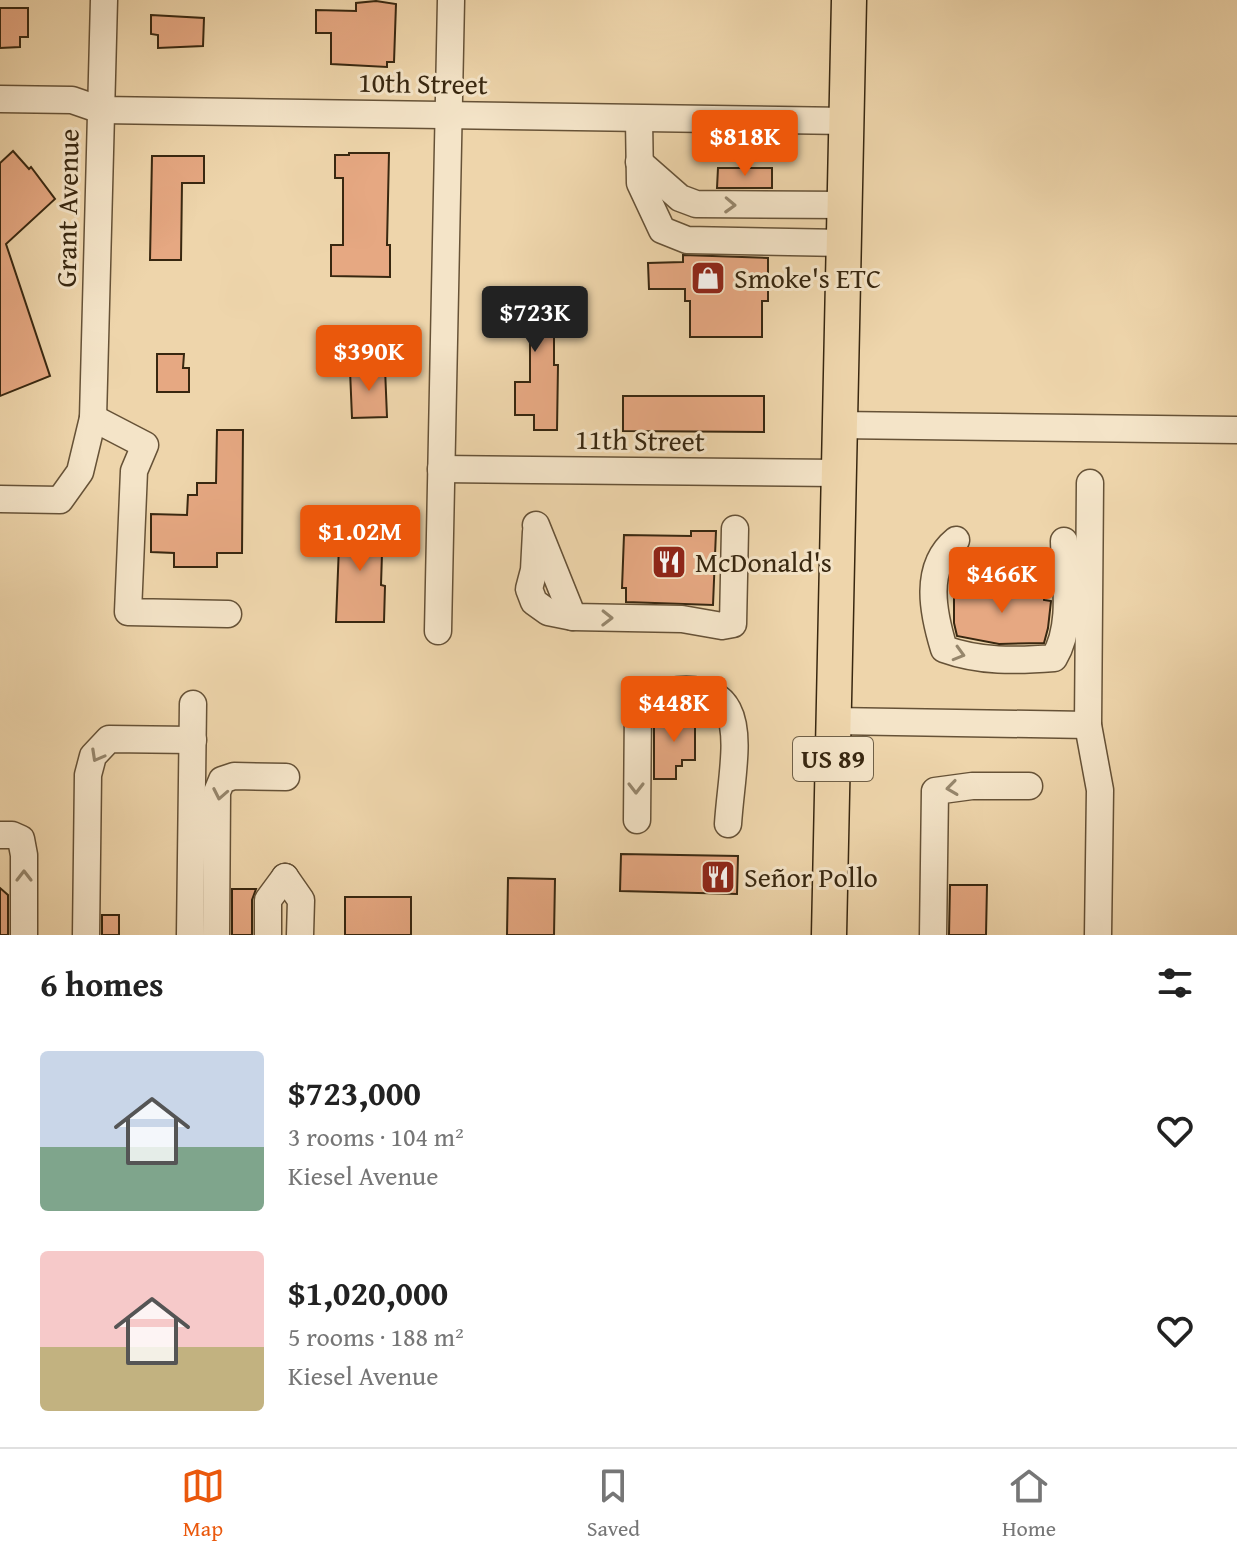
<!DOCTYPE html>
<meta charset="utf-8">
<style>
:root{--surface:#fff;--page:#f6f6f6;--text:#222;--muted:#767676;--line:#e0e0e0;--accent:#ea580c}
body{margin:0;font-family:"Gentium Book Plus",serif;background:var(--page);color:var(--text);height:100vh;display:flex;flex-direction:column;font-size:30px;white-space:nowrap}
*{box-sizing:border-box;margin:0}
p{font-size:26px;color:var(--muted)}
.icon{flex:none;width:44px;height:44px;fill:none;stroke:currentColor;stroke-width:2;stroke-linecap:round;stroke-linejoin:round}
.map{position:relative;height:935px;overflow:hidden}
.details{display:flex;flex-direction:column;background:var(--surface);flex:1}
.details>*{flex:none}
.price{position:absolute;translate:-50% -68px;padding:0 18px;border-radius:8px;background:var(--accent);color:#fff;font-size:26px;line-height:52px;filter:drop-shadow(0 2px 4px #0008)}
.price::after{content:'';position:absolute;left:50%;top:48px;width:24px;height:18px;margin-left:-12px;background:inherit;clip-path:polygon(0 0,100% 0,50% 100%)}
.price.active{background:#222;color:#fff}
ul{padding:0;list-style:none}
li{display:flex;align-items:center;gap:24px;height:200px;padding:0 40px}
li span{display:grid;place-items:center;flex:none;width:224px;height:160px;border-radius:8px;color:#555}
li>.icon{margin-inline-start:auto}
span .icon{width:96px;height:96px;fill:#fffc;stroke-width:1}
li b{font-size:34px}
h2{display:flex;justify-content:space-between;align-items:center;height:96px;padding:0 40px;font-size:34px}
.tab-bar{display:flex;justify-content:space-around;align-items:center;height:112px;border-top:2px solid var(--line);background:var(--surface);font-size:22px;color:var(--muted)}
.tab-bar a{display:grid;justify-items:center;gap:4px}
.tab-bar .active{color:var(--accent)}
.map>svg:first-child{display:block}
.building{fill:#e6a882;stroke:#382710;stroke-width:2}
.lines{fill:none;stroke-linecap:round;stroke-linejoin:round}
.minor-casing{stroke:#665237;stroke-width:29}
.major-casing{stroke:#382710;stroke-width:37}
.minor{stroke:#f4e4c8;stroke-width:26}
.major{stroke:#eed5ab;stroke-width:34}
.oneway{stroke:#96866c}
.labels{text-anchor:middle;stroke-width:6;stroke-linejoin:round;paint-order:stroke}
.shield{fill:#f4e4c8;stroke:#706047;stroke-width:2}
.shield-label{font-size:26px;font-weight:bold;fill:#382710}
.street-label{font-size:28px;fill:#382710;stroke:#f4e4c8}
.poi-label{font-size:28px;fill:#382710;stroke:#f4e4c8;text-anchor:start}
</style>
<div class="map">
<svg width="1237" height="935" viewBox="0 0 1237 935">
<rect width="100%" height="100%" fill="#eed5ab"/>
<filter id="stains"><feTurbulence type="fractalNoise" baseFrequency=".0025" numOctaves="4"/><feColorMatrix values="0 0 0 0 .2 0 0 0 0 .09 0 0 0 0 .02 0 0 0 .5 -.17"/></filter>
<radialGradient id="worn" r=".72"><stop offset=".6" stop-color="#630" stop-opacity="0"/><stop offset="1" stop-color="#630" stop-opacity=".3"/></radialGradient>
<g class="building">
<path d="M376 1 396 4 394 62H387V67L331 64V33H316V10L356 11V3Z"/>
<path d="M0 8H28V37H20V47L0 48Z"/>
<path d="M151 15 204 18 203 46 158 48V35L151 34Z"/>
<path d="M13 151 29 169 31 167 55 199 6 244 50 376 0 396V163Z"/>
<path d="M349 153H389L387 245H390V277L331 276V245H343V178H335V155H349Z"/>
<path d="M152 156H204V183H182L181 260H150Z"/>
<path d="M718 168H772V188H717Z"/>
<path d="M683 255 768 258V301H762V337H690V301H685V289H649L648 263 683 262Z"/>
<path d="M503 287H540V300H554V365H558L557 430H534V415H515V382H530V331H503Z"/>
<path d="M157 354H184L183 368H189V392H157Z"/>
<path d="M385 368 387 417 352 418 350 370Z"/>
<path d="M623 396H764V432L623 431Z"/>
<path d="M217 430H243L242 553H217V567H174V553L151 552V514L187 515 188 495H197V483H216Z"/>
<path d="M340 520 383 522 381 585 385 586 384 622H336Z"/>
<path d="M691 531H716L713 605 626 602V588H622L624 535 691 536Z"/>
<path d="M954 587 1044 588V600L1051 601 1048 628 1044 643 999 644 957 636 954 623Z"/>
<path d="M677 707H695V760H682V766H676V779H654V723H677Z"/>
<path d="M621 854 738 856 737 894 620 891Z"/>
<path d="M508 878 555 879 554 935H507Z"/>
<path d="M950 885H987L986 935H949Z"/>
<path d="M0 888 8 895V935H0Z"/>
<path d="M232 889H256L252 900V935H232Z"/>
<rect x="345" y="897" width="66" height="38"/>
<rect x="102" y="915" width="17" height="20"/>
</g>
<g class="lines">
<g class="minor-casing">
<g id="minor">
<path d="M0 99 72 100 101 110 847 121"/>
<path d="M639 119 640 183 662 230 687 240 844 243"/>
<path d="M639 162 680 198 696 204 845 205"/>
<path d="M93 418 145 445 134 471 128 612 228 614"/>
<path d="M838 425 1237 430"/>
<path d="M441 469 838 473"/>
<path d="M1090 483 1088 725 1100 790 1098 935"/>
<path d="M0 499 60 500 80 472 93 418 104 0"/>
<path d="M536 525 573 617 682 619 722 626 733 624 735 529"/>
<path d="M536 532 534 570 529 589 534 602 548 612 573 617"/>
<path d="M956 540C923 567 933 613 944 649 980 662 1016 661 1054 658 1074 625 1065 579 1064 541"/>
<path d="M438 631 451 0"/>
<path d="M834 721 1088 725"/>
<path d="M637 820 638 707 645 696C761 666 733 748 728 824"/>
<path d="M0 835H12L21 839 24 855V935"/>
<path d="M285 877 301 900 300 935"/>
<path d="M86 935 88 775 93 756 109 739 193 740"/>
<path d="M190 935 193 704"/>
<path d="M216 935 217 792 222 780 234 776 286 777"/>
<path d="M268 935V900L285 877"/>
<path d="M933 935 935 791 972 786H1029"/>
</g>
</g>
<g class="major-casing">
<path id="major" d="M829 935 849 0"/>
</g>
<use href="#minor" class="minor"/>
<use href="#major" class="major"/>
</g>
<defs><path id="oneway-chevron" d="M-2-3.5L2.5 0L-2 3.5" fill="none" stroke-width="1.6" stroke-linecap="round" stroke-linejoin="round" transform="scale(2)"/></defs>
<g class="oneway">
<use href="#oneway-chevron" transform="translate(730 205) rotate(2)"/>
<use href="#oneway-chevron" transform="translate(607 618) rotate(1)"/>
<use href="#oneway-chevron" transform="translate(959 654) rotate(16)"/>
<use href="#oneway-chevron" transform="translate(97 756) rotate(119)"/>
<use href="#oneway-chevron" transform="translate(636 788) rotate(90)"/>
<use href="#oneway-chevron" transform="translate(952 788) rotate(172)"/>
<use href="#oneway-chevron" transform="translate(220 794) rotate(101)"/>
<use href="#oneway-chevron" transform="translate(24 876) rotate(-90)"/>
</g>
<defs>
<g id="shop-square" transform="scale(1.8)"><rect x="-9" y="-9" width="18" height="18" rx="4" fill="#8f2418" stroke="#f4e4c8"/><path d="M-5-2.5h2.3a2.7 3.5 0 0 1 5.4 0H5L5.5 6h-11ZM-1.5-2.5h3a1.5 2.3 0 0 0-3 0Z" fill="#fff"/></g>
<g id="restaurant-square" transform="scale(1.8)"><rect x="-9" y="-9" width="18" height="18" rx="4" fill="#8f2418" stroke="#f4e4c8"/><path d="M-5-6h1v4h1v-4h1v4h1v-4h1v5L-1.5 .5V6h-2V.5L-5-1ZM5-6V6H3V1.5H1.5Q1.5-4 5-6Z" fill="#fff"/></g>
</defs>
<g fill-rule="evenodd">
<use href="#shop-square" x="708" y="278"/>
<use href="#restaurant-square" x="669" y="562"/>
<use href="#restaurant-square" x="718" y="877"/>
</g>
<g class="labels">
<rect class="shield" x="793" y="737" width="80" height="44" rx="6"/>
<g class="shield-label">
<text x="833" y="768">US 89</text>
</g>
<g class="street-label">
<text transform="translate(423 83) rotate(1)" y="10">10th Street</text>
<text transform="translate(67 208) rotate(-89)" y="10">Grant Avenue</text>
<text transform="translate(640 440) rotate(1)" y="10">11th Street</text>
</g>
<g class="poi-label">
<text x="734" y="288">Smoke's ETC</text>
<text x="695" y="572">McDonald's</text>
<text x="744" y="887">Señor Pollo</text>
</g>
</g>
<rect width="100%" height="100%" filter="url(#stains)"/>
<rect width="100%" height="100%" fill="url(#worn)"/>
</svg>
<b class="price" style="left:745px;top:178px">$818K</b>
<b class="price active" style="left:535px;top:354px">$723K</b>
<b class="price" style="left:369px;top:393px">$390K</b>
<b class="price" style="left:360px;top:573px">$1.02M</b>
<b class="price" style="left:1002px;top:615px">$466K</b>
<b class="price" style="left:674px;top:744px">$448K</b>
</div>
<section class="details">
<h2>6 homes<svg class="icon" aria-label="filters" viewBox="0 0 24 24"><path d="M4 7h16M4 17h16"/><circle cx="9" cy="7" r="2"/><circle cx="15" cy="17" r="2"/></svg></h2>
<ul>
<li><span style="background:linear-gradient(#c9d6e8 60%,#7fa58c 0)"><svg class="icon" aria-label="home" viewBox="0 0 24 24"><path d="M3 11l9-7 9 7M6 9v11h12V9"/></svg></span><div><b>$723,000</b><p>3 rooms · 104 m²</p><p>Kiesel Avenue</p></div><svg class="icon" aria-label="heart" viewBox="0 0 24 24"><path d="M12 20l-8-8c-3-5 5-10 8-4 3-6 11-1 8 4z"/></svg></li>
<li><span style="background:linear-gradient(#f6c9c9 60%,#c2b280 0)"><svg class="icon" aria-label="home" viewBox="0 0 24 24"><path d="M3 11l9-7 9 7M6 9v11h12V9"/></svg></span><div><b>$1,020,000</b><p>5 rooms · 188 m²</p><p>Kiesel Avenue</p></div><svg class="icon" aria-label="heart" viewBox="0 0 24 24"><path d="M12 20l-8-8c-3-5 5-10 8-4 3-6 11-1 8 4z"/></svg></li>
</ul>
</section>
<nav class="tab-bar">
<a class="active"><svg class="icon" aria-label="map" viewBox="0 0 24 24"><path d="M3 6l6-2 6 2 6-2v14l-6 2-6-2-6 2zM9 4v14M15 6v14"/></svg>Map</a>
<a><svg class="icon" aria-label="saved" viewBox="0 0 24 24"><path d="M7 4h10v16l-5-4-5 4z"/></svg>Saved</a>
<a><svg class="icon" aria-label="home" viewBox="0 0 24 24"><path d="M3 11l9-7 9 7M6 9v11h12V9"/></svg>Home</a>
</nav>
